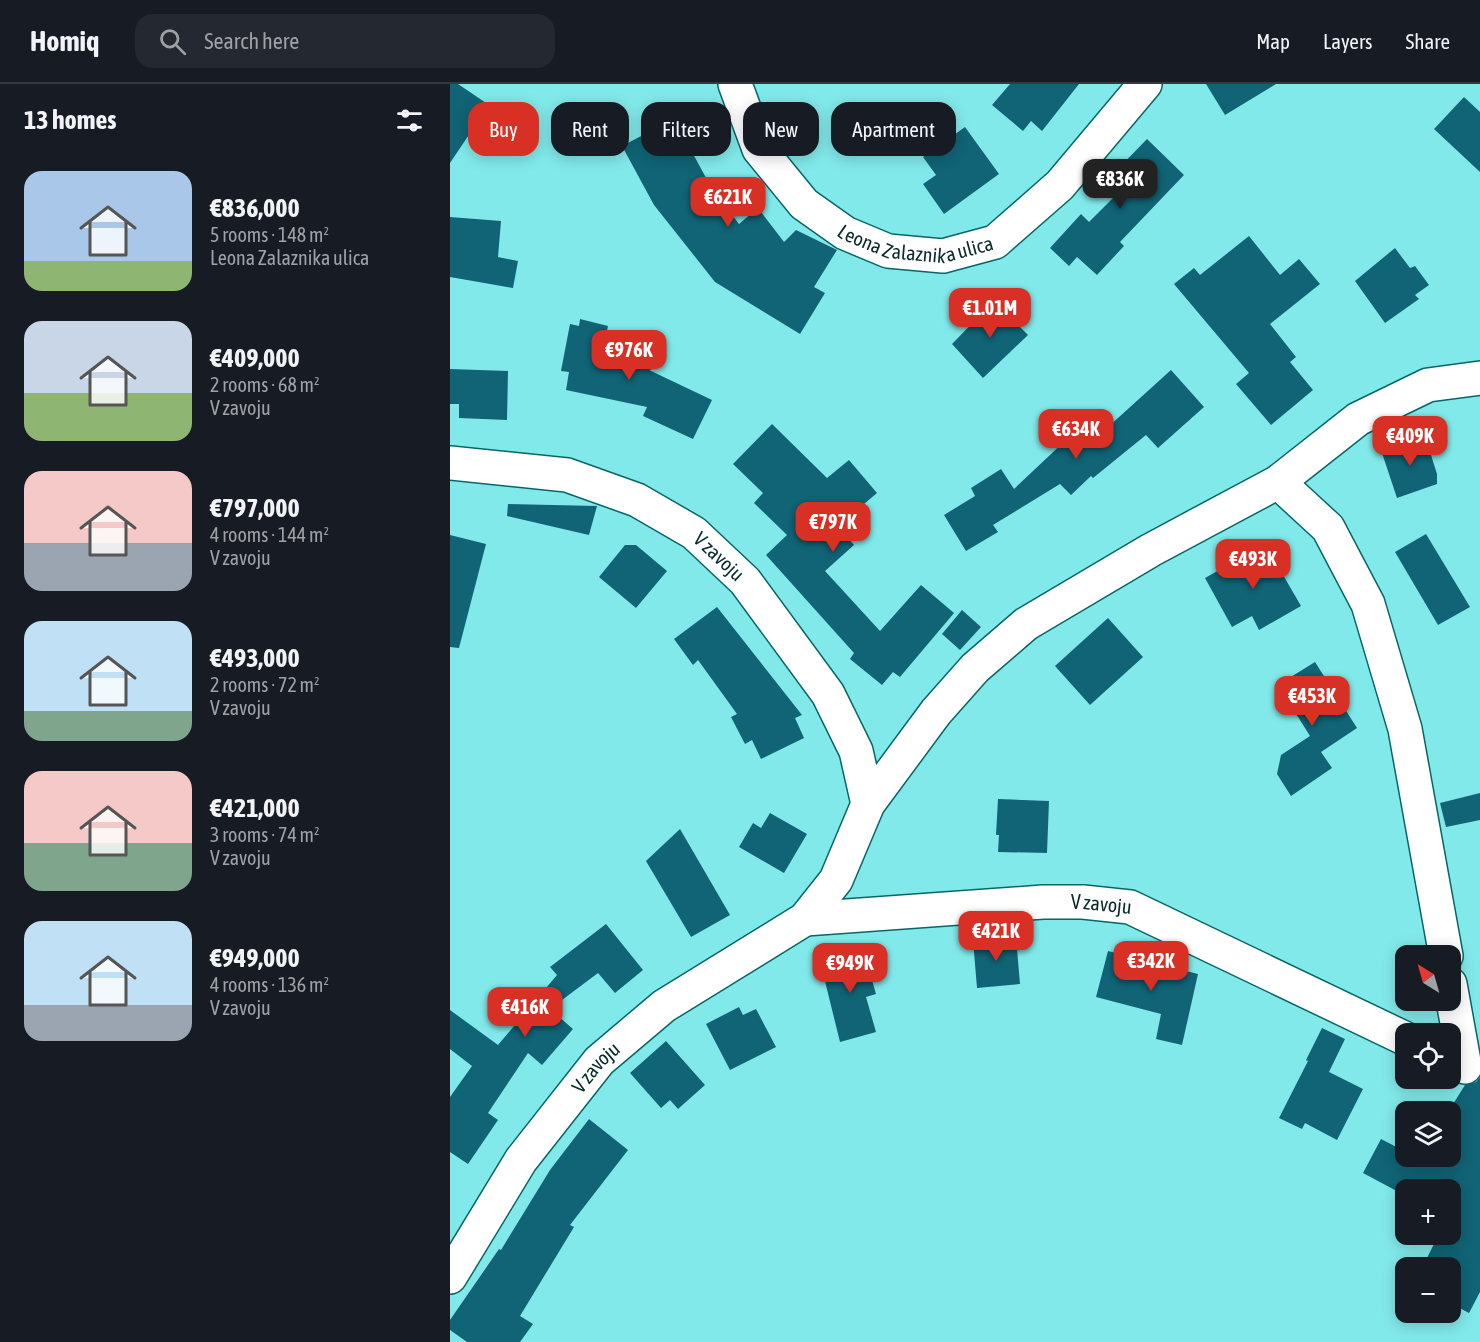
<!DOCTYPE html>
<meta charset="utf-8">
<style>
:root{--surface:#171b24;--page:#242831;--text:#f1f3f6;--muted:#9ea1a6;--line:#363941;--accent:#d93025}
body{margin:0;font-family:"Asap Condensed",sans-serif;background:var(--page);color:var(--text);height:100vh;display:flex;flex-direction:column;font-size:22px;white-space:nowrap}
*{box-sizing:border-box;margin:0}
p{font-size:20px;color:var(--muted)}
.icon{flex:none;width:33px;height:33px;fill:none;stroke:currentColor;stroke-width:2;stroke-linecap:round;stroke-linejoin:round}
.map{position:relative;flex:1;overflow:hidden}
.side{display:flex;flex-direction:column;background:var(--surface);width:450px}
.side>*{flex:none}
.guide{position:absolute;left:18px;top:18px;width:570px;height:54px;display:flex;gap:12px}
.needle{width:39px;rotate:323deg}
.tools{position:absolute;left:945px;top:861px;display:grid;gap:12px}
.tools a{display:grid;place-items:center;width:66px;height:66px;border-radius:12px;background:var(--surface);box-shadow:0 3px 15px #0003;font-size:30px}
.price{position:absolute;translate:-50% -51px;padding:0 14px;border-radius:12px;background:var(--accent);color:#fff;font-size:20px;line-height:39px;filter:drop-shadow(0 2px 3px #0008)}
.price::after{content:'';position:absolute;left:50%;top:36px;width:18px;height:14px;margin-left:-9px;background:inherit;clip-path:polygon(0 0,100% 0,50% 100%)}
.price.on{background:#222;color:#fff}
ul{padding:0;list-style:none}
li{display:flex;align-items:center;gap:18px;height:150px;padding:0 24px}
li span{display:grid;place-items:center;flex:none;width:168px;height:120px;border-radius:18px;color:#555}
li>.icon{margin-inline-start:auto}
span .icon{width:72px;height:72px;fill:#fffc;stroke-width:1}
li b{font-size:26px}
h2{display:flex;justify-content:space-between;align-items:center;height:72px;padding:0 24px;font-size:26px}
.pill{padding:0 21px;border-radius:18px;background:var(--surface);box-shadow:0 3px 15px #0003;font-size:21px;line-height:54px}
.pill.on{background:var(--accent);color:#fff}
header{display:flex;align-items:center;gap:36px;box-sizing:border-box;height:84px;padding:0 30px;background:var(--surface);border-bottom:2px solid var(--line)}
header strong{font-size:28px}
nav{display:flex;gap:33px;margin-inline-start:auto;font-size:21px}
.search{width:420px;height:54px;background:var(--page);display:flex;align-items:center;gap:15px;box-sizing:border-box;padding:0 21px;border-radius:18px;color:var(--muted);font-size:22px}
main{display:flex;flex:1;min-height:0}
.map>svg:first-child{display:block}
.building{fill:#106476}
.lines{fill:none;stroke-linecap:round;stroke-linejoin:round}
.minor-casing{stroke:#076667;stroke-width:36}
.minor{stroke:#fff;stroke-width:33}
.labels{text-anchor:middle;stroke-width:6;stroke-linejoin:round;paint-order:stroke}
.street-label{font-size:20px;fill:#072a2a;stroke:#82e9ea}
</style>
<header>
<strong>Homiq</strong>
<div class="search"><svg class="icon" aria-label="search" viewBox="0 0 24 24"><circle cx="10" cy="10" r="6"/><path d="M15 15l6 6"/></svg>Search here</div>
<nav><a>Map</a><a>Layers</a><a>Share</a></nav>
</header>
<main>
<section class="side">
<h2>13 homes<svg class="icon" aria-label="filters" viewBox="0 0 24 24"><path d="M4 7h16M4 17h16"/><circle cx="9" cy="7" r="2"/><circle cx="15" cy="17" r="2"/></svg></h2>
<ul>
<li><span style="background:linear-gradient(#a9c7e8 75%,#8fb573 0)"><svg class="icon" aria-label="home" viewBox="0 0 24 24"><path d="M3 11l9-7 9 7M6 9v11h12V9"/></svg></span><div><b>€836,000</b><p>5 rooms · 148 m²</p><p>Leona Zalaznika ulica</p></div></li>
<li><span style="background:linear-gradient(#c9d6e8 60%,#8fb573 0)"><svg class="icon" aria-label="home" viewBox="0 0 24 24"><path d="M3 11l9-7 9 7M6 9v11h12V9"/></svg></span><div><b>€409,000</b><p>2 rooms · 68 m²</p><p>V zavoju</p></div></li>
<li><span style="background:linear-gradient(#f6c9c9 60%,#9aa5b1 0)"><svg class="icon" aria-label="home" viewBox="0 0 24 24"><path d="M3 11l9-7 9 7M6 9v11h12V9"/></svg></span><div><b>€797,000</b><p>4 rooms · 144 m²</p><p>V zavoju</p></div></li>
<li><span style="background:linear-gradient(#bfe0f5 75%,#7fa58c 0)"><svg class="icon" aria-label="home" viewBox="0 0 24 24"><path d="M3 11l9-7 9 7M6 9v11h12V9"/></svg></span><div><b>€493,000</b><p>2 rooms · 72 m²</p><p>V zavoju</p></div></li>
<li><span style="background:linear-gradient(#f6c9c9 60%,#7fa58c 0)"><svg class="icon" aria-label="home" viewBox="0 0 24 24"><path d="M3 11l9-7 9 7M6 9v11h12V9"/></svg></span><div><b>€421,000</b><p>3 rooms · 74 m²</p><p>V zavoju</p></div></li>
<li><span style="background:linear-gradient(#bfe0f5 70%,#9aa5b1 0)"><svg class="icon" aria-label="home" viewBox="0 0 24 24"><path d="M3 11l9-7 9 7M6 9v11h12V9"/></svg></span><div><b>€949,000</b><p>4 rooms · 136 m²</p><p>V zavoju</p></div></li>
</ul>
</section>
<div class="map">
<svg width="1030" height="1258" viewBox="0 0 1030 1258">
<rect width="100%" height="100%" fill="#82e9ea"/>
<g class="building">
<path d="M0 0H8L39 21 0 79Z"/>
<path d="M560 0H629L592 47 581 37 573 47 542 21Z"/>
<path d="M756 0H826L775 31Z"/>
<path d="M1014 13 1030 28V88L984 45Z"/>
<path d="M245 24 263 57 242 68 261 103 289 140 308 124 334 158 346 146 387 166 364 203 375 209 350 250 265 198 204 121 172 62Z"/>
<path d="M515 43 549 90 494 130 473 100 486 91 473 73Z"/>
<path d="M697 55 734 91 670 158 674 162 647 191 627 173 619 182 600 164 631 130 639 138 677 100 665 88Z"/>
<path d="M0 133 51 137 48 173 68 177 63 204 0 193Z"/>
<path d="M799 152 830 191 849 175 870 200 820 240 846 273 840 278 863 306 821 341 786 300 799 289 724 200 744 184 750 191Z"/>
<path d="M945 164 960 184 965 182 979 201 965 211 969 215 935 239 905 197Z"/>
<path d="M544 217 578 251 533 294 502 260Z"/>
<path d="M130 235 158 242 152 269 213 282 199 286 262 316 243 355 193 332 197 323 116 306 119 288 111 287 120 240 129 242Z"/>
<path d="M0 285 58 287 57 336 9 334V320H0Z"/>
<path d="M721 286 754 323 708 364 696 351 643 394 641 392 621 411 610 400 543 441 548 448 516 467 494 431 525 412 521 404 551 385 564 405 634 339 647 353Z"/>
<path d="M322 340 377 394 399 376 427 409 401 431 411 443 398 454 404 461 375 487 430 547 471 501 504 529 450 593 443 588 432 601 400 575 404 569 316 471 337 451 304 419 313 409 283 380Z"/>
<path d="M975 352 987 390V400L947 414 931 366Z"/>
<path d="M58 420 147 422 139 451 57 432Z"/>
<path d="M976 450 1020 523 988 541 945 468Z"/>
<path d="M0 451 36 460 9 564 0 563Z"/>
<path d="M815 460 851 522 809 546 802 532 782 543 755 494Z"/>
<path d="M175 461H186L217 487 186 524 149 493Z"/>
<path d="M267 523 352 631 345 634 354 654 311 675 302 656 295 660 281 633 287 630 248 576 243 581 224 555Z"/>
<path d="M512 526 531 543 510 566 492 550Z"/>
<path d="M658 534 693 573 640 621 605 582Z"/>
<path d="M865 578 907 644 871 668 882 684 841 712 827 690 831 671 860 652 828 601Z"/>
<path d="M1030 709V736L996 743 990 719Z"/>
<path d="M548 715 599 717 597 769 548 768 549 751H546Z"/>
<path d="M320 729 357 750 334 789 289 763 303 739 311 744Z"/>
<path d="M230 745 280 831 241 853 196 777Z"/>
<path d="M156 840 193 886 165 909 148 889 100 925 123 945 92 981 78 969 38 1029 48 1036 18 1080 0 1068V1013L22 982 0 965V926L48 961 107 891 100 883Z"/>
<path d="M566 853 570 900 527 904 523 856Z"/>
<path d="M413 865 426 910 416 913 426 948 390 958 370 877Z"/>
<path d="M658 867 748 890 732 961 706 955 711 930 646 913Z"/>
<path d="M289 923 293 931 306 925 326 963 280 986 256 940Z"/>
<path d="M872 944 895 955 879 988 913 1005 887 1056 855 1039 852 1045 829 1034 858 977 856 976Z"/>
<path d="M216 957 255 1001 228 1025 220 1016 211 1024 180 989Z"/>
<path d="M1030 993V1208L1019 1229 1000 1219V1184H972L989 1150H1000V1106H956V1112L913 1089 931 1055 956 1068V1072H1000V1028H998L1015 1001 1026 998Z"/>
<path d="M139 1035 178 1066 120 1141 124 1143 70 1232 83 1240 70 1258H17L0 1246V1236L49 1165 51 1166 100 1086Z"/>
</g>
<g class="lines">
<g class="minor-casing">
<g id="minor">
<path id="s1" d="M285 0 309 65 354 120 395 149 438 167 493 172 545 158 610 101 695 0"/>
<path id="s2" d="M0 379 117 391 187 416 244 449 295 497 378 610 406 667 418 720"/>
<path d="M828 398 878 444 918 520 955 645 996 872"/>
<path id="s3" d="M355 835 593 818H633L680 823 956 955"/>
<path d="M1000 900 1015 983 1000 977"/>
<path id="s4" d="M0 1193 71 1076 149 977 214 922 355 835 386 796 418 720 486 628 525 584 576 540 701 466 828 398 908 335 978 301 1030 294"/>
</g>
</g>
<use href="#minor" class="minor"/>
</g>
<g class="labels">
<g class="street-label">
<text dy="7" stroke="none"><textPath href="#s1" startOffset="264">Leona Zalaznika ulica</textPath></text>
<text dy="7" stroke="none"><textPath href="#s2" startOffset="292">V zavoju</textPath></text>
<text dy="7" stroke="none"><textPath href="#s3" startOffset="297">V zavoju</textPath></text>
<text dy="7" stroke="none"><textPath href="#s4" startOffset="256">V zavoju</textPath></text>
</g>
</g>
</svg>
<div class="tools">
<a><svg class="needle" viewBox="-14 -14 28 28"><path d="M0-13l5 13h-10z" fill="#e53935"/><path d="M0 13l5-13h-10z" fill="#9ea1a6"/></svg></a>
<a><svg class="icon" aria-label="locate" viewBox="0 0 24 24"><circle cx="12" cy="12" r="6"/><path d="M12 2v4M12 18v4M2 12h4M18 12h4"/></svg></a>
<a><svg class="icon" aria-label="layers" viewBox="0 0 24 24"><path d="M12 4l9 5-9 5-9-5zM3 14l9 5 9-5"/></svg></a>
<a>+</a>
<a>−</a>
</div>
<b class="price on" style="left:670px;top:126px">€836K</b>
<b class="price" style="left:278px;top:144px">€621K</b>
<b class="price" style="left:540px;top:255px">€1.01M</b>
<b class="price" style="left:179px;top:297px">€976K</b>
<b class="price" style="left:626px;top:376px">€634K</b>
<b class="price" style="left:960px;top:383px">€409K</b>
<b class="price" style="left:383px;top:469px">€797K</b>
<b class="price" style="left:803px;top:506px">€493K</b>
<b class="price" style="left:862px;top:643px">€453K</b>
<b class="price" style="left:546px;top:878px">€421K</b>
<b class="price" style="left:701px;top:908px">€342K</b>
<b class="price" style="left:400px;top:910px">€949K</b>
<b class="price" style="left:75px;top:954px">€416K</b>
<div class="guide">
<a class="pill on">Buy</a>
<a class="pill">Rent</a>
<a class="pill">Filters</a>
<a class="pill">New</a>
<a class="pill">Apartment</a>
</div>
</div>
</main>
